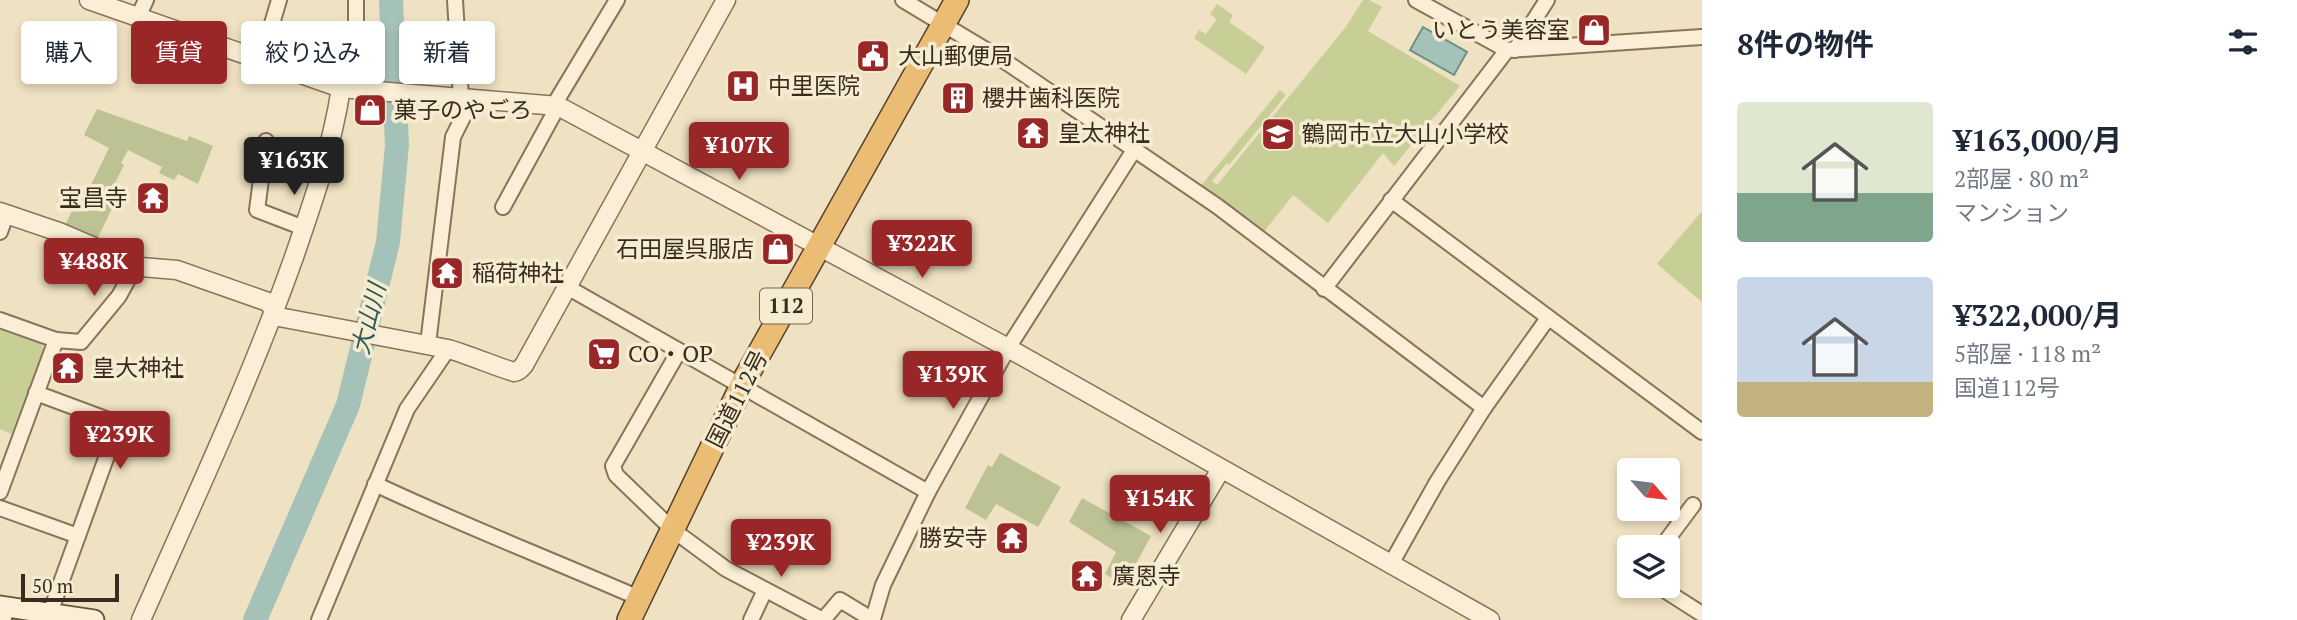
<!DOCTYPE html>
<html lang="ja">
<meta charset="utf-8">
<style>
:root{--surface:#fff;--page:#f2f2f3;--text:#1f2937;--muted:#747a83;--accent:#9a2728}
body{margin:0;font-family:"PT Serif","Noto Sans JP",serif;background:var(--page);color:var(--text);height:100vh;display:flex;flex-direction:column;font-size:26px;white-space:nowrap}
*{box-sizing:border-box;margin:0}
p{font-size:23px;color:var(--muted)}
.icon{flex:none;width:38px;height:38px;fill:none;stroke:currentColor;stroke-width:2;stroke-linecap:round;stroke-linejoin:round}
.map{position:relative;flex:1;overflow:hidden}
.details{display:flex;flex-direction:column;background:var(--surface);width:595px}
.details>*{flex:none}
.hud{position:absolute;left:21px;top:21px;width:665px;height:63px;display:flex;gap:14px}
.needle{width:46px;rotate:118deg}
.controls{position:absolute;left:1617px;top:458px;display:grid;gap:14px}
.controls a{display:grid;place-items:center;width:63px;height:63px;border-radius:7px;background:var(--surface);box-shadow:0 4px 10px #0003;font-size:35px}
.scale{position:absolute;left:21px;bottom:18px;width:98px;box-sizing:border-box;padding-left:7px;border:4px solid #392b1d;border-top:0;font-size:19px;line-height:24px;white-space:nowrap;color:#392b1d;-webkit-text-stroke:5px #f6ecd2;paint-order:stroke}
.price{position:absolute;translate:-50% -60px;padding:0 16px;border-radius:7px;background:var(--accent);color:#fff;font-size:23px;line-height:46px;filter:drop-shadow(0 2px 4px #0008)}
.price::after{content:'';position:absolute;left:50%;top:42px;width:21px;height:16px;margin-left:-10px;background:inherit;clip-path:polygon(0 0,100% 0,50% 100%)}
.price.active{background:#222;color:#fff}
ul{padding:0;list-style:none}
li{display:flex;align-items:center;gap:21px;height:175px;padding:0 35px}
li span{display:grid;place-items:center;flex:none;width:196px;height:140px;border-radius:7px;color:#555}
li>.icon{margin-inline-start:auto}
span .icon{width:84px;height:84px;fill:#fffc;stroke-width:1}
li b{font-size:30px}
h2{display:flex;justify-content:space-between;align-items:center;height:84px;padding:0 35px;font-size:30px}
.pill{padding:0 24px;border-radius:7px;background:var(--surface);box-shadow:0 4px 10px #0003;font-size:24px;line-height:63px}
.pill.active{background:var(--accent);color:#fff}
main{display:flex;flex:1;min-height:0}
.map>svg:first-child{display:block}
.green{fill:#c7ce96}
.cemetery{fill:#bdc295}
.water{fill:#a5c2b9;stroke:#6b9087;stroke-width:2}
.lines{fill:none;stroke-linecap:round;stroke-linejoin:round}
.river{stroke:#a5c2b9;stroke-width:24}
.minor-casing{stroke:#8a7359;stroke-width:18}
.tertiary-casing{stroke:#8a7359;stroke-width:21}
.secondary-casing{stroke:#6b543c;stroke-width:23}
.trunk-casing{stroke:#57412d;stroke-width:26}
.minor{stroke:#faefd6;stroke-width:14}
.tertiary{stroke:#faefd6;stroke-width:18}
.secondary{stroke:#faefd6;stroke-width:19}
.trunk{stroke:#eabc74;stroke-width:23}
.labels{text-anchor:middle;stroke-width:7;stroke-linejoin:round;paint-order:stroke}
.shield{fill:#f6ecd2;stroke:#726553;stroke-width:2}
.shield-label{font-size:21px;font-weight:bold;fill:#392b1d}
.poi-label{font-size:23px;fill:#392b1d;stroke:#f6ecd2;text-anchor:start}
.street-label{font-size:23px;fill:#392b1d;stroke:#f6ecd2}
.water-label{font-size:24px;font-style:italic;fill:#2c5956;stroke:#f6ecd2}
</style>
<main>
<div class="map">
<svg width="1702" height="620" viewBox="0 0 1702 620">
<rect width="100%" height="100%" fill="#efe2c2"/>
<g class="green">
<path d="M1363 0H1369L1382 7 1368 31 1460 86 1394 166 1383 153 1328 223 1293 195 1262 234 1199 188 1280 90 1286 95 1229 165 1227 163 1212 181 1217 185 1345 28Z"/>
<path d="M1217 4 1233 15 1229 22 1265 47 1246 74 1194 38 1199 30 1206 34 1217 19 1210 14Z"/>
<path d="M1702 211V302L1657 264Z"/>
<path d="M0 326 40 340 44 351 14 435 0 429Z"/>
</g>
<g class="cemetery">
<path d="M97 109 187 141 189 136 213 146 198 184 178 174 174 180 159 173 162 167 128 150 121 163 124 165 106 201 114 205 96 241 65 225 83 189 88 191 109 148 84 135Z"/>
<path d="M1000 453 1061 487 1038 527 996 504 986 520 965 508 988 465 992 467Z"/>
<path d="M1082 498 1151 536 1130 575 1123 571 1117 581 1105 574 1116 552 1069 522Z"/>
</g>
<path class="water" d="M1423 27 1467 52 1454 75 1410 50Z"/>
<g class="lines">
<path class="river" d="M255 620 348 405 388 242 397 145 391 0"/>
<g class="minor-casing">
<g id="minor">
<path d="M455 0 461 98"/>
<path d="M903 0 1006 62 1217 206 1484 408"/>
<path d="M1416 0 1507 50 1702 37"/>
<path d="M138 17 146 0"/>
<path d="M1515 50 1547 0"/>
<path d="M261 61 279 0"/>
<path d="M341 88 356 25V0"/>
<path d="M554 105 617 0"/>
<path d="M266 141 257 210 304 228"/>
<path d="M1391 200 1702 432"/>
<path d="M503 207 558 106"/>
<path d="M0 232 6 215"/>
<path d="M567 287 928 492"/>
<path d="M1324 289 1507 50"/>
<path d="M0 320 56 340 0 492"/>
<path d="M56 340 81 342 119 296 136 265"/>
<path d="M428 344 453 137 472 99"/>
<path d="M679 351 613 466 616 475 673 530 726 569 823 620 840 600 873 620"/>
<path d="M36 393 114 422 117 428 50 613"/>
<path d="M375 484C462 525 552 560 639 598"/>
<path d="M0 508 78 536"/>
<path d="M1661 548 1693 505"/>
<path d="M1391 564 1437 482 1484 408 1548 318"/>
<path d="M1658 586 1702 614"/>
<path d="M873 619 883 585 928 492 1008 348 1134 150"/>
<path d="M3 620 8 607"/>
<path d="M319 620 407 409 448 349"/>
<path d="M751 620 765 590"/>
</g>
</g>
<g class="tertiary-casing">
<g id="tertiary">
<path d="M89 0 341 88 558 106 1008 348 1490 620"/>
<path d="M0 212 59 232 141 267 177 270 268 302 279 317 448 349C458 351 511 372 514 372 520 371 520 369 524 365L726 0"/>
<path d="M141 620C194 500 250 381 294 257 313 202 332 147 341 88"/>
<path d="M1131 620 1221 469"/>
</g>
</g>
<g class="secondary-casing">
<path id="secondary" d="M0 606 94 620"/>
</g>
<g class="trunk-casing">
<path id="trunk" d="M629 620 746 377 957 0"/>
</g>
<use href="#minor" class="minor"/>
<use href="#tertiary" class="tertiary"/>
<use href="#secondary" class="secondary"/>
<use href="#trunk" class="trunk"/>
</g>
<defs>
<g id="shop-square" transform="scale(1.75)"><rect x="-9" y="-9" width="18" height="18" rx="4" fill="#9a2728" stroke="#f6ecd2"/><path d="M-5-2.5h2.3a2.7 3.5 0 0 1 5.4 0H5L5.5 6h-11ZM-1.5-2.5h3a1.5 2.3 0 0 0-3 0Z" fill="#fff"/></g>
<g id="civic-square" transform="scale(1.75)"><rect x="-9" y="-9" width="18" height="18" rx="4" fill="#9a2728" stroke="#f6ecd2"/><path d="M-.6-6.5H3V-4.5H.6V-3L4-1V1h2V6H-6V1h2V-1L-.6-3ZM-1.2 2.5V6h2.4V2.5Z" fill="#fff"/></g>
<g id="hospital-square" transform="scale(1.75)"><rect x="-9" y="-9" width="18" height="18" rx="4" fill="#9a2728" stroke="#f6ecd2"/><path d="M-5-5h3v3.5h4V-5h3V5h-3V1.5h-4V5h-3Z" fill="#fff"/></g>
<g id="building-square" transform="scale(1.75)"><rect x="-9" y="-9" width="18" height="18" rx="4" fill="#9a2728" stroke="#f6ecd2"/><path d="M-4-6H4V6H1V3H-1V6H-4ZM-2.5-4.3h1.7v1.8h-1.7ZM.8-4.3h1.7v1.8H.8ZM-2.5-1h1.7V.8h-1.7ZM.8-1h1.7V.8H.8Z" fill="#fff"/></g>
<g id="temple-square" transform="scale(1.75)"><rect x="-9" y="-9" width="18" height="18" rx="4" fill="#9a2728" stroke="#f6ecd2"/><path d="M0-6L5-2H3V0L6.5 2.5H4V6H1.5V3h-3V6H-4V2.5H-6.5L-3 0V-2H-5Z" fill="#fff"/></g>
<g id="school-square" transform="scale(1.75)"><rect x="-9" y="-9" width="18" height="18" rx="4" fill="#9a2728" stroke="#f6ecd2"/><path d="M0-5L7-2L0 1L-7-2ZM-4 1L0 2.5L4 1V4Q0 6-4 4Z" fill="#fff"/></g>
<g id="supermarket-square" transform="scale(1.75)"><rect x="-9" y="-9" width="18" height="18" rx="4" fill="#9a2728" stroke="#f6ecd2"/><path d="M-6-5.5h2.5l.6 2H6L4.5 2H-2.5L-4.4-4H-6ZM-1.5 3.2a1.3 1.3 0 1 0 .1 0ZM3 3.2a1.3 1.3 0 1 0 .1 0Z" fill="#fff"/></g>
</defs>
<g fill-rule="evenodd">
<use href="#shop-square" x="1594" y="30"/>
<use href="#civic-square" x="873" y="56"/>
<use href="#hospital-square" x="743" y="86"/>
<use href="#building-square" x="958" y="98"/>
<use href="#shop-square" x="370" y="110"/>
<use href="#temple-square" x="1033" y="133"/>
<use href="#school-square" x="1278" y="134"/>
<use href="#temple-square" x="153" y="198"/>
<use href="#shop-square" x="778" y="249"/>
<use href="#temple-square" x="447" y="273"/>
<use href="#supermarket-square" x="604" y="354"/>
<use href="#temple-square" x="68" y="368"/>
<use href="#temple-square" x="1012" y="538"/>
<use href="#temple-square" x="1087" y="576"/>
</g>
<g class="labels">
<rect class="shield" x="760" y="288.5" width="52" height="35" rx="5"/>
<g class="shield-label">
<text x="786" y="313">112</text>
</g>
<g class="poi-label">
<text x="1570" y="38" text-anchor="end">いとう美容室</text>
<text x="898" y="64">大山郵便局</text>
<text x="768" y="94">中里医院</text>
<text x="982" y="106">櫻井歯科医院</text>
<text x="394" y="118">菓子のやごろ</text>
<text x="1058" y="141">皇太神社</text>
<text x="1302" y="142">鶴岡市立大山小学校</text>
<text x="128" y="206" text-anchor="end">宝昌寺</text>
<text x="754" y="257" text-anchor="end">石田屋呉服店</text>
<text x="472" y="281">稲荷神社</text>
<text x="628" y="362">CO・OP</text>
<text x="92" y="376">皇大神社</text>
<text x="988" y="546" text-anchor="end">勝安寺</text>
<text x="1112" y="584">廣恩寺</text>
</g>
<g class="street-label">
<text transform="translate(737 399) rotate(-63)" y="8">国道112号</text>
</g>
<g class="water-label">
<text transform="translate(369 319) rotate(-76)" y="8">大山川</text>
</g>
</g>
</svg>
<div class="controls">
<a><svg class="needle" viewBox="-14 -14 28 28"><path d="M0-13l5 13h-10z" fill="#e53935"/><path d="M0 13l5-13h-10z" fill="#747a83"/></svg></a>
<a><svg class="icon" aria-label="layers" viewBox="0 0 24 24"><path d="M12 4l9 5-9 5-9-5zM3 14l9 5 9-5"/></svg></a>
</div>
<div class="scale">50 m</div>
<b class="price" style="left:739px;top:182px">¥107K</b>
<b class="price active" style="left:294px;top:197px">¥163K</b>
<b class="price" style="left:922px;top:280px">¥322K</b>
<b class="price" style="left:94px;top:298px">¥488K</b>
<b class="price" style="left:953px;top:411px">¥139K</b>
<b class="price" style="left:120px;top:471px">¥239K</b>
<b class="price" style="left:1160px;top:535px">¥154K</b>
<b class="price" style="left:781px;top:579px">¥239K</b>
<div class="hud">
<a class="pill">購入</a>
<a class="pill active">賃貸</a>
<a class="pill">絞り込み</a>
<a class="pill">新着</a>
</div>
</div>
<section class="details">
<h2>8件の物件<svg class="icon" aria-label="filters" viewBox="0 0 24 24"><path d="M4 7h16M4 17h16"/><circle cx="9" cy="7" r="2"/><circle cx="15" cy="17" r="2"/></svg></h2>
<ul>
<li><span style="background:linear-gradient(#dfe7d0 65%,#7fa58c 0)"><svg class="icon" aria-label="home" viewBox="0 0 24 24"><path d="M3 11l9-7 9 7M6 9v11h12V9"/></svg></span><div><b>¥163,000/月</b><p>2部屋 · 80 m²</p><p>マンション</p></div></li>
<li><span style="background:linear-gradient(#c9d6e8 75%,#c2b280 0)"><svg class="icon" aria-label="home" viewBox="0 0 24 24"><path d="M3 11l9-7 9 7M6 9v11h12V9"/></svg></span><div><b>¥322,000/月</b><p>5部屋 · 118 m²</p><p>国道112号</p></div></li>
</ul>
</section>
</main>
